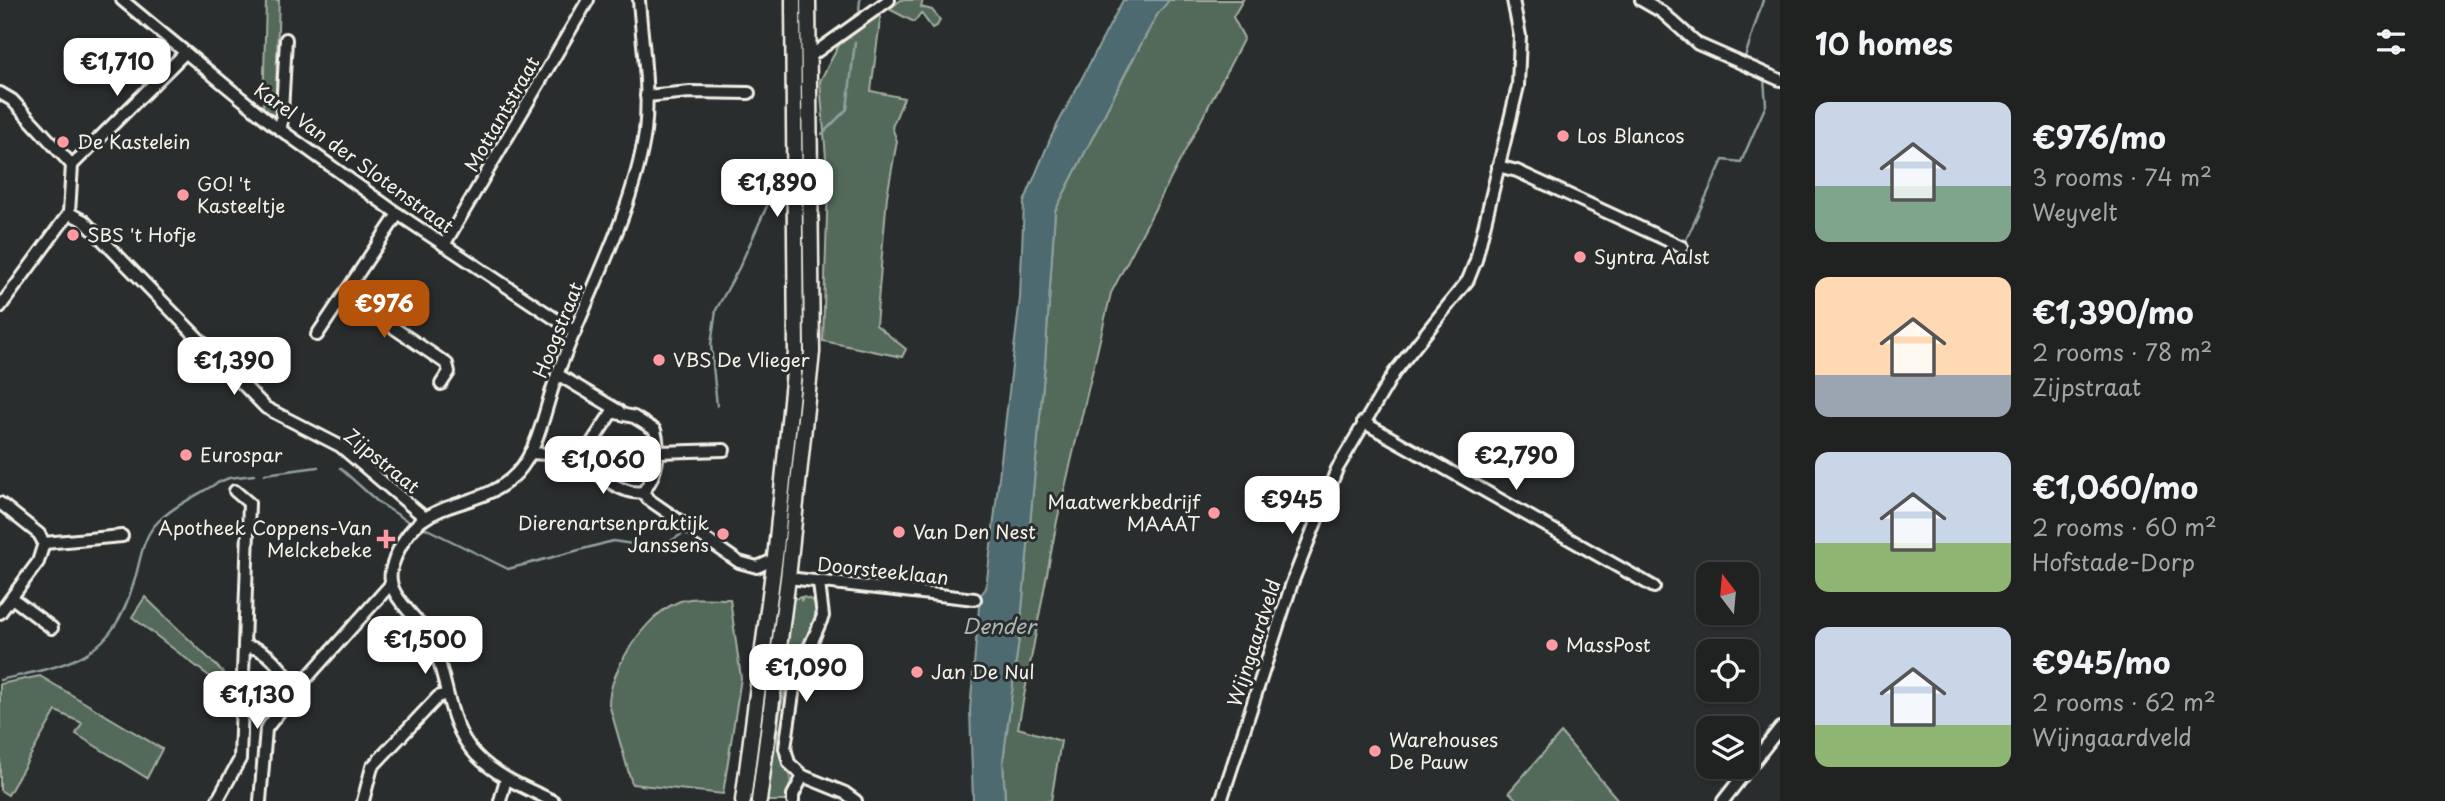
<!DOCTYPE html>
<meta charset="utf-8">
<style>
:root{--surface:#202222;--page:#282a2a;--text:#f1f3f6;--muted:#a2a4a5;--line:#3d3f40;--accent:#b45309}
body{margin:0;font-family:"Playpen Sans",sans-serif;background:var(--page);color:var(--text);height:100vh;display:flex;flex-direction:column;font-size:26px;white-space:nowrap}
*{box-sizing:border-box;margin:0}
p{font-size:23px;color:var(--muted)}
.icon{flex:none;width:38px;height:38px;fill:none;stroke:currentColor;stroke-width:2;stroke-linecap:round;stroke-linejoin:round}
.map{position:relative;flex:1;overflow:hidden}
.drawer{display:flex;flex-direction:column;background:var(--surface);width:665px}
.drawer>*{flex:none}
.needle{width:46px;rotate:344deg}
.fabs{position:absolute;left:1696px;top:562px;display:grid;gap:14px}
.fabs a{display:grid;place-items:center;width:63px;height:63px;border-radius:14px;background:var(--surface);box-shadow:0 2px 5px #0004,0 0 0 2px var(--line);font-size:35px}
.price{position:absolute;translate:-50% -60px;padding:0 16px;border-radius:14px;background:#fff;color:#222;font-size:23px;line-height:46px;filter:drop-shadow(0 2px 4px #0008)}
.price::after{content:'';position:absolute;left:50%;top:42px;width:21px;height:16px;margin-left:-10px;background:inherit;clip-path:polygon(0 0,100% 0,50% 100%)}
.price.selected{background:var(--accent);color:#fff}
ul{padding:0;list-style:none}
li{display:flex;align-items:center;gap:21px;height:175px;padding:0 35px}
li span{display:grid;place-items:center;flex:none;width:196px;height:140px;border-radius:14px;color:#555}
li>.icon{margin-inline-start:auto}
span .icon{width:84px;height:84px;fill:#fffc;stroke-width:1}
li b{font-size:30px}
h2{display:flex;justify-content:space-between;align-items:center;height:84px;padding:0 35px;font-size:30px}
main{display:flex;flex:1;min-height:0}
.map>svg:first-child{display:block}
.green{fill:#526b5a;stroke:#a3aea1;stroke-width:2}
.water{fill:#4d6b6f;stroke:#90a19f;stroke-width:2}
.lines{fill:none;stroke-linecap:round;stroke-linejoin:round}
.stream{stroke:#90a19f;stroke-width:2.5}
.minor-casing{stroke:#f4f1e8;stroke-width:16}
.major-casing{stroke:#f4f1e8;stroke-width:19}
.minor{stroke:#2a2d2e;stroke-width:10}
.major{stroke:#2a2d2e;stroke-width:14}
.poi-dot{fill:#ff9aa2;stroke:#2a2d2e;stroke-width:2.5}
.labels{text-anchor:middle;stroke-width:6;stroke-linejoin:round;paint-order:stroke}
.street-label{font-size:19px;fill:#f4f1e8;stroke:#2a2d2e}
.poi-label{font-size:19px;fill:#f4f1e8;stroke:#2a2d2e;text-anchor:start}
.water-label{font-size:21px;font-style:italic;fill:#a9b5b2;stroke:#2a2d2e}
</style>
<main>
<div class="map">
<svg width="1780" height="801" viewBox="0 0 1780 801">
<rect width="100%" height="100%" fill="#2a2d2e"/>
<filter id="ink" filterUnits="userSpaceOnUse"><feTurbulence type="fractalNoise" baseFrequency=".0143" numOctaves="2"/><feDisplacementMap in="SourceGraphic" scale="14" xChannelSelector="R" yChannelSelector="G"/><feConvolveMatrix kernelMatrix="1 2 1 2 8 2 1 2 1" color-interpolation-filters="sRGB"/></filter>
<g filter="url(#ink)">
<g class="green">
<path d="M266 0H279L275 117 263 110Z"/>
<path d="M901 0H923L921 7 932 10 940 20 937 26 932 28 921 13 914 22 889 9Z"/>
<path d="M1169 0H1243L1233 17 1244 38 1111 293 1057 521 1018 728 1061 741 1051 801H1005L1003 761 1020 631 1045 363 1055 211 1126 72 1157 15Z"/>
<path d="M881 13 871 91 904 98 892 127 897 141 887 196 876 325 906 349 902 357 823 341 828 184 820 81 839 45Z"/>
<path d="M145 597 224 673 222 686 132 617Z"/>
<path d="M801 597V601L803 597 813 600C821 614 808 632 802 645 788 675 776 711 778 745 779 757 786 764 790 775 793 783 787 792 787 801H763L789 600Z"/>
<path d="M730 599 741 678 723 794 632 784 609 704C609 671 645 616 676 603 690 596 714 599 730 599Z"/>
<path d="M40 676 162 749 147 778 76 734 82 723 56 711 8 795 0 790V684Z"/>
<path d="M1561 733 1619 801H1518L1509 792Z"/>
</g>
<path class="water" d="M1123 0H1169L1157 15 1126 72 1055 211 1045 363 1020 631 1003 761 1005 801H973L970 710 980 596 986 588 1020 298 1024 202 1051 137Z"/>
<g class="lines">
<g class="stream">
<path d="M859 10 860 0"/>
<path d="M1757 64 1745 57 1763 0"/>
<path d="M822 134 847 109 855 42"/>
<path d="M775 190 783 179"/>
<path d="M1685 242 1723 160 1741 162 1766 105 1764 79"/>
<path d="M717 406 711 345 716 310 739 268 771 197"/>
<path d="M340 468 378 502 409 522"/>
<path d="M265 474 318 467"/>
<path d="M425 528 508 569 613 541 659 548 682 534"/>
<path d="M0 680C69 664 110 661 133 585 140 565 141 541 155 525 171 507 198 495 217 483L229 478 254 475"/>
</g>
<g class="minor-casing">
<g id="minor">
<path d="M122 0 271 123 398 214 575 332"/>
<path d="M1641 0 1662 12 1698 44 1780 80"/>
<path d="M809 57 889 0"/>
<path d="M0 93 12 100 72 165"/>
<path d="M646 96 690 92 749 93"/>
<path d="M281 130 286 39"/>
<path d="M72 165 185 53"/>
<path d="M1498 166 1517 171 1682 247"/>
<path d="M69 213 84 221 266 408 340 446 424 517"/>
<path d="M444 245 588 0"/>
<path d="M344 294 447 364 449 372 441 384"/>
<path d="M0 307 69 213 72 165"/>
<path d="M317 335 398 214"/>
<path d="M557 374 619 411"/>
<path d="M1363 422 1654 587"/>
<path d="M658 452 724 450"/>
<path d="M530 453 583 456C593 473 623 496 643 492 657 475 661 451 655 430L634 417 612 412 583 456"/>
<path d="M643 492 648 499 739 562 757 567 773 560"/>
<path d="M0 503 39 534 44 543 38 562 0 613"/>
<path d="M44 543 122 536"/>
<path d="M788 578 975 599"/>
<path d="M819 583 823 616 795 681 785 748 789 763 803 776 845 793 856 801"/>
<path d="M12 598 52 628"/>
<path d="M244 647C268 645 283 673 297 689"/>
<path d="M217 801 240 759 249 503 235 491"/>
<path d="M260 801 266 729 297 689 390 585"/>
<path d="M363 801 372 767 438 697 446 694"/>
<path d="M500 801 506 779"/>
<path d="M553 801C526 788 497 777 476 755 445 722 449 676 430 638 418 615 383 596 392 567 416 489 475 517 517 473 540 448 545 406 557 375 585 300 634 211 645 132 650 89 642 43 639 0"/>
<path d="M793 801V795L803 776"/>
<path d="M1221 801 1292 583 1337 469 1394 373 1468 280 1476 260 1518 86 1520 36 1513 0"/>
<path d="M1723 801 1780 728"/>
</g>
</g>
<g class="major-casing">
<g id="major">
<path d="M743 801 776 549 796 352 793 0"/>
<path d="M759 801 788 578 812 352 808 0"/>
</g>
</g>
<use href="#minor" class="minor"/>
<use href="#major" class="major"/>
</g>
</g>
<g class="poi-dot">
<circle cx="1563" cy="136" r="7"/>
<circle cx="63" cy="142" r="7"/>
<circle cx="183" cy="195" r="7"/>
<circle cx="73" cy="235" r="7"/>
<circle cx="1580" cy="257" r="7"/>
<circle cx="659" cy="360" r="7"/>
<circle cx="186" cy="455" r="7"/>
<circle cx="1214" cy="513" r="7"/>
<circle cx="899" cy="532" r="7"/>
<circle cx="723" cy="534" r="7"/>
<path d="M382.5 528.5h7v7h7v7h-7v7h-7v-7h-7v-7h7z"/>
<circle cx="1552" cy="645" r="7"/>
<circle cx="917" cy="672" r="7"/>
<circle cx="1375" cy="751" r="7"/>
</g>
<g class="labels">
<g class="street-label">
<text transform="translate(502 114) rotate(-60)" y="7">Mottantstraat</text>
<text transform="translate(354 158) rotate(36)" y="7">Karel Van der Slotenstraat</text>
<text transform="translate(558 330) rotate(-68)" y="7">Hoogstraat</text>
<text transform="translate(382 461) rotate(39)" y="7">Zijpstraat</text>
<text transform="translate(883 571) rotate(6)" y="7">Doorsteeklaan</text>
<text transform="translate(1254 643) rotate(-72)" y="7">Wijngaardveld</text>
</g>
<g class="poi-label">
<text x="1577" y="143">Los Blancos</text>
<text x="77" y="149">De Kastelein</text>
<text x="197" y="191">GO! 't<tspan x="197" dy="22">Kasteeltje</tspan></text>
<text x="87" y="242">SBS 't Hofje</text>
<text x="1594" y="264">Syntra Aalst</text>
<text x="673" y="367">VBS De Vlieger</text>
<text x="200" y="462">Eurospar</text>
<text x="1200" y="509" text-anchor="end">Maatwerkbedrijf<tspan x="1200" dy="22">MAAAT</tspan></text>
<text x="709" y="530" text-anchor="end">Dierenartsenpraktijk<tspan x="709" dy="22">Janssens</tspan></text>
<text x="372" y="535" text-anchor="end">Apotheek Coppens-Van<tspan x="372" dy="22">Melckebeke</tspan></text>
<text x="913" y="539">Van Den Nest</text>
<text x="1566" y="652">MassPost</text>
<text x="931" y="679">Jan De Nul</text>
<text x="1389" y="747">Warehouses<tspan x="1389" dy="22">De Pauw</tspan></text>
</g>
<g class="water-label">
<text x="999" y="634">Dender</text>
</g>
</g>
</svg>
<div class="fabs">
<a><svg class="needle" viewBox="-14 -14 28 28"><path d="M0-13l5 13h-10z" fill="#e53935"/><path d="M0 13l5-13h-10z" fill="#a2a4a5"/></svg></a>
<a><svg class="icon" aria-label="locate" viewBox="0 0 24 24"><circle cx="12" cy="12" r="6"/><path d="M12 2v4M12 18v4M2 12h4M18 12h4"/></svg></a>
<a><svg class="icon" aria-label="layers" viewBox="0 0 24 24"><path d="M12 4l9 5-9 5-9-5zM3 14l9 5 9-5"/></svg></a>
</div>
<b class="price" style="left:117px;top:98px">€1,710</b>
<b class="price" style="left:777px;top:219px">€1,890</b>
<b class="price selected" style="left:384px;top:340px">€976</b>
<b class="price" style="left:234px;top:397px">€1,390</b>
<b class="price" style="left:1516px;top:492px">€2,790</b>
<b class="price" style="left:603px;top:496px">€1,060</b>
<b class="price" style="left:1292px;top:536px">€945</b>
<b class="price" style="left:425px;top:676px">€1,500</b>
<b class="price" style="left:806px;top:704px">€1,090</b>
<b class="price" style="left:257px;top:731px">€1,130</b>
</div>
<section class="drawer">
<h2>10 homes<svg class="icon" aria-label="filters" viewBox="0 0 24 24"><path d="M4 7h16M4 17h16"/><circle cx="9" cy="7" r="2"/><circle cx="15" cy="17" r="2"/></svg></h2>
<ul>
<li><span style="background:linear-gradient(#c9d6e8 60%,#7fa58c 0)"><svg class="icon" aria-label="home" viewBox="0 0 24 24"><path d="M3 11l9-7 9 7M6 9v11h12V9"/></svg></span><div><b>€976/mo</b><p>3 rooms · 74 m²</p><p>Weyvelt</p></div></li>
<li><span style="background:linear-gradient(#ffd9b3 70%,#9aa5b1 0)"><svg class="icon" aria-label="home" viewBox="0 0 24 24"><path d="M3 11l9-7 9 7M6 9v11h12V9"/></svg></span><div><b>€1,390/mo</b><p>2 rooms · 78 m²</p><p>Zijpstraat</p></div></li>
<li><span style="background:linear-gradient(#c9d6e8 65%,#8fb573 0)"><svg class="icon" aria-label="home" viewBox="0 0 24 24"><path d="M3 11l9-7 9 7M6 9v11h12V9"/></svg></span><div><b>€1,060/mo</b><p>2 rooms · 60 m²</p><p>Hofstade-Dorp</p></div></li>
<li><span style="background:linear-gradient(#c9d6e8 70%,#8fb573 0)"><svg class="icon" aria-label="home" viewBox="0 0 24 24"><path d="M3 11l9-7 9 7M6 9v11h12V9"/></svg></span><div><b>€945/mo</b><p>2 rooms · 62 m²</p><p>Wijngaardveld</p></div></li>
</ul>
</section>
</main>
